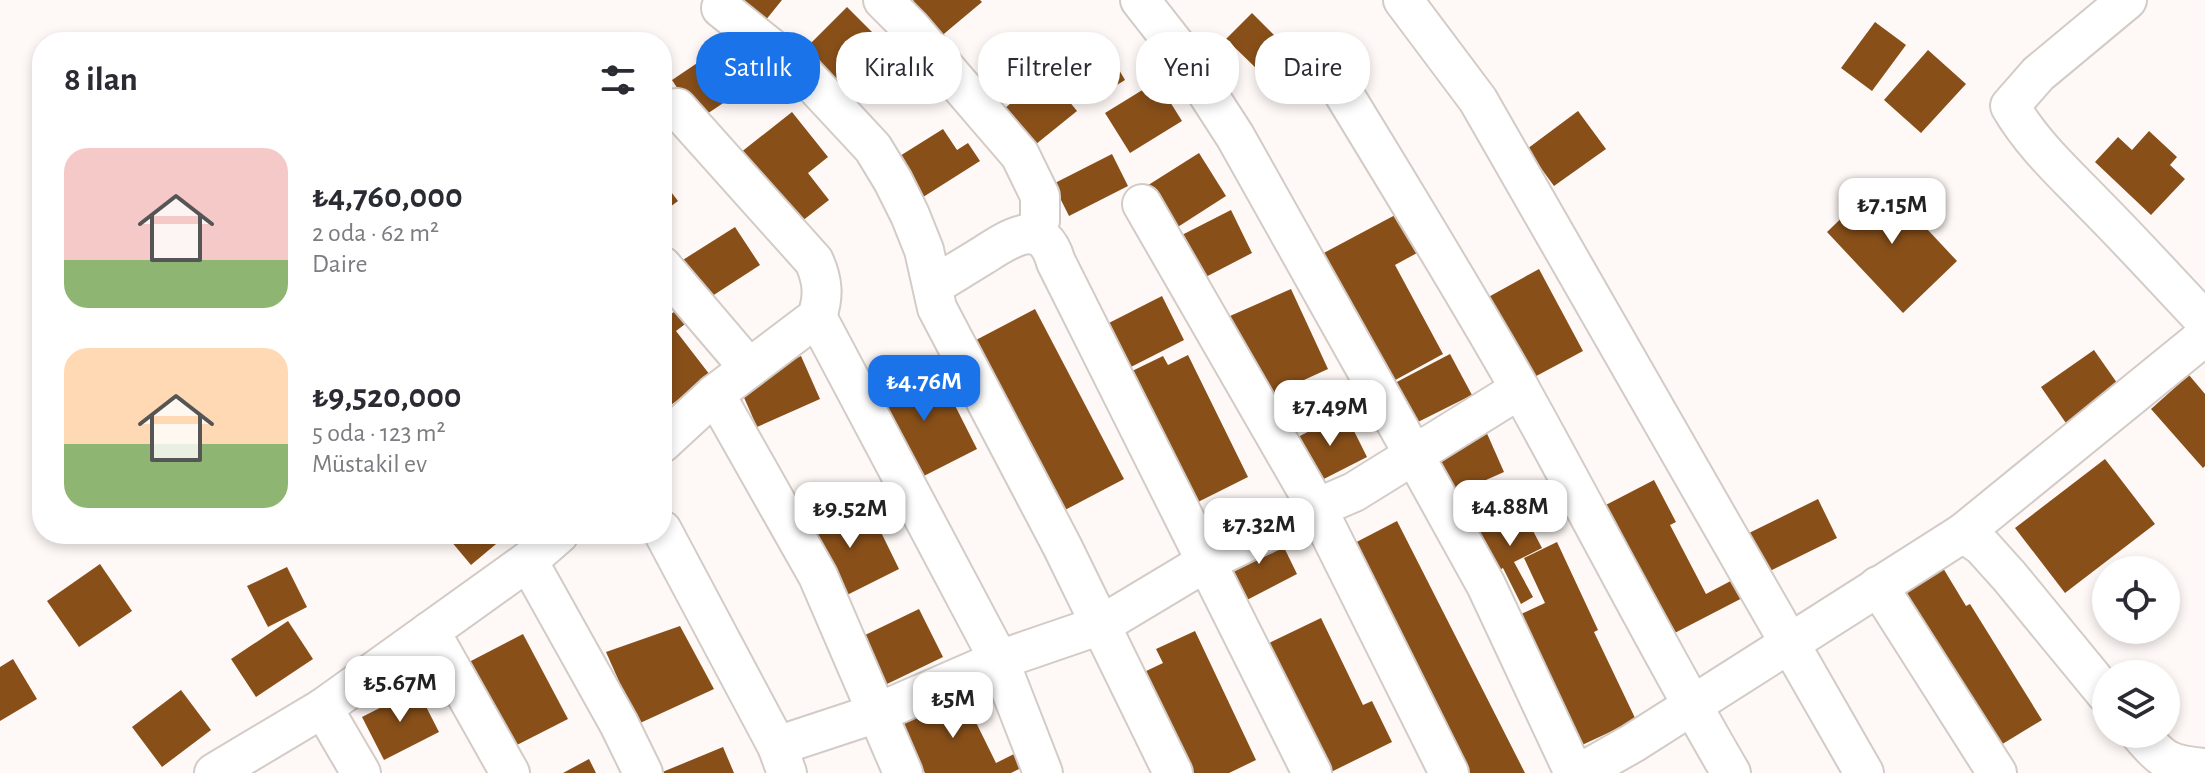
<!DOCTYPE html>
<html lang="tr">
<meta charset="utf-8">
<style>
:root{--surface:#fff;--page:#f7f7f7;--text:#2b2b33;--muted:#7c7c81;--accent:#1a73e8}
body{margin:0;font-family:"Alegreya Sans",sans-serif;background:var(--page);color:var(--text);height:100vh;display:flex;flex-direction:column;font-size:30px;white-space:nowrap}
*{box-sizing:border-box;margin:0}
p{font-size:26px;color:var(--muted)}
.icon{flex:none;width:44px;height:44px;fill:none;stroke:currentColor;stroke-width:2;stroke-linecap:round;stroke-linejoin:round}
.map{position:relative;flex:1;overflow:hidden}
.panel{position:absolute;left:32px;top:32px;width:640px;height:512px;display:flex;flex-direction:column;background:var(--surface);border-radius:32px;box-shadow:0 4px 12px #0003}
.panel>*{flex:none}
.banner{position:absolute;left:696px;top:32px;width:760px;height:72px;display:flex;gap:16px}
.fabs{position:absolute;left:2092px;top:556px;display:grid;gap:16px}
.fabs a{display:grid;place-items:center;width:88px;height:88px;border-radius:50%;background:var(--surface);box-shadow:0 4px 12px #0003;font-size:40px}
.price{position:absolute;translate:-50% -68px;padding:0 18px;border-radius:16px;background:#fff;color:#222;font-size:26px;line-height:52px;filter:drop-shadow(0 2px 4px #0008)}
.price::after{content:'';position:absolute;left:50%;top:48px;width:24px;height:18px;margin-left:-12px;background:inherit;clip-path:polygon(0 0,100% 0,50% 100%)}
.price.selected{background:var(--accent);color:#fff}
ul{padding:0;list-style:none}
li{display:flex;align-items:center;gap:24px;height:200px;padding:0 32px}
li span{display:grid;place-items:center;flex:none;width:224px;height:160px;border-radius:24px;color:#555}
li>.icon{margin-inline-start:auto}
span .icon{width:96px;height:96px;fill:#fffc;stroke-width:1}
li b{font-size:34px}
h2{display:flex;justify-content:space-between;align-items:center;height:96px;padding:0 32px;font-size:34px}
.tag{padding:0 28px;border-radius:32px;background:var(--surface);box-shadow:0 4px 12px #0003;font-size:28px;line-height:72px}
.tag.selected{background:var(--accent);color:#fff}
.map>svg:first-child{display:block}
.building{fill:#884f19}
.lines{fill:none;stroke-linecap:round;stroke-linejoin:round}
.minor-casing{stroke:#d3cbc6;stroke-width:42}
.minor{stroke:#fff;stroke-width:38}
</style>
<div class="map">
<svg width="2205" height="773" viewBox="0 0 2205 773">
<rect width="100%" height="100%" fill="#fef9f6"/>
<g class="building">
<path d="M739 0H782L765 21Z"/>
<path d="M914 0H980L982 2 939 38 910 3Z"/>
<path d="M847 7 883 43 839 87 803 51Z"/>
<path d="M1252 13 1285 46 1260 72 1226 39Z"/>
<path d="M1875 22 1906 45 1872 91 1841 68Z"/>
<path d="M730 41 756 81 698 120 672 80Z"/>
<path d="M1928 50 1966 84 1921 133 1884 100Z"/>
<path d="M1108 51 1125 80 1094 99 1077 70Z"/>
<path d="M1047 74 1077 111 1030 149 1000 112Z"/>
<path d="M1157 81 1182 121 1130 153 1105 113Z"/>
<path d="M1578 111 1606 149 1554 186 1527 149Z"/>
<path d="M792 112 828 157 808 173 829 200 797 225 740 153Z"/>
<path d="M943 129 957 150 968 143 980 161 920 199 895 159Z"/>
<path d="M2149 131 2177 157 2170 165 2185 179 2151 215 2095 162 2118 137 2132 150Z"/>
<path d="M1199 153 1226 196 1170 232 1142 189Z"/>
<path d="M1112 154 1128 186 1069 216 1053 184Z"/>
<path d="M662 180 678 201 662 213Z"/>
<path d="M1881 180 1957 261 1903 313 1827 232Z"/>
<path d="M1231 210 1252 253 1198 281 1176 238Z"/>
<path d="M1397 214 1417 253 1395 265 1443 354 1388 384 1320 255Z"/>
<path d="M735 227 760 265 703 302 678 263Z"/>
<path d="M1539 269 1583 351 1527 381 1483 300Z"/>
<path d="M1291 289 1328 369 1267 397 1230 316Z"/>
<path d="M1162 296 1184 340 1125 370 1103 326Z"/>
<path d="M683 305 693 318 676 331 710 375 662 412V321Z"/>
<path d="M1035 309 1124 479 1065 510 976 340Z"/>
<path d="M2094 350 2122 390 2068 426 2041 387Z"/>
<path d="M1450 354 1472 395 1412 425 1391 385Z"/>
<path d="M1188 355 1248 477 1194 504 1128 373 1163 356 1168 365Z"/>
<path d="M801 356 820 399 757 427 738 384Z"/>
<path d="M935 366 977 449 914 481 871 398Z"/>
<path d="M2189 375 2205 394V466L2203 468 2151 409Z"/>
<path d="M1345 413 1367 457 1314 484 1292 440Z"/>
<path d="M1485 429 1504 472 1452 495 1433 452Z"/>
<path d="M2105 459 2155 524 2065 593 2015 528Z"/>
<path d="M1654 480 1676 522 1670 525 1706 594 1742 575 1752 593 1667 637 1600 508Z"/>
<path d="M1818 499 1837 538 1764 574 1745 535Z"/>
<path d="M830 500 849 538 877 524 899 569 843 597 802 514Z"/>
<path d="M1521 508 1542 548 1514 562 1533 597 1521 604 1503 568 1496 572 1475 532Z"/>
<path d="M1397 521 1525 773H1459L1345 548Z"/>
<path d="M1276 531 1297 574 1243 602 1221 559Z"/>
<path d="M445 534H508L471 565Z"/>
<path d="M1557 542 1598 630 1594 632 1636 720 1582 745 1521 614 1545 603 1524 558Z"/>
<path d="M1940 563 1966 606 1970 604 2042 720 1991 751 1893 592Z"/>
<path d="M100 564 132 611 79 647 47 601Z"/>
<path d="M287 567 307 607 268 627 247 586Z"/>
<path d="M919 609 943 657 885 685 861 637Z"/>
<path d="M1321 618 1363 705 1372 701 1392 742 1329 773 1263 646Z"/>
<path d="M288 621 313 659 256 697 231 659Z"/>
<path d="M680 626 714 689 638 724 606 652Z"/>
<path d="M1195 631 1256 760 1229 773H1189L1142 673 1163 663 1156 649Z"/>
<path d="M523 634 568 719 513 747 469 662Z"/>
<path d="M13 659 37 699 0 721V667Z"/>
<path d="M417 689 439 732 384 760 362 717Z"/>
<path d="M181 690 211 730 162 767 132 727Z"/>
<path d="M960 690 996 763 1018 752 1025 766 1011 773H925L899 720Z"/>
<path d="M723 747 734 773H660Z"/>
<path d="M589 759 596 773H563Z"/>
</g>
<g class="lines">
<g class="minor-casing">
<g id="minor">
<path d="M883 0 910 27 1020 155 1040 196V221L1035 235"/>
<path d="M1140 0 1180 51 1235 136 1414 455 1486 585 1574 773"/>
<path d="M1403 0 1478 100 1864 773"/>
<path d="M2127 0 2038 74 2010 106C2032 144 2064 173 2094 204 2132 242 2168 282 2205 321"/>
<path d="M721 8 806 76 873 148 893 181 910 215 924 250 937 308 1062 546 1173 773"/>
<path d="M1336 81C1398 183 1461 285 1520 389 1591 516 1657 647 1731 773"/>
<path d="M1142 204 1317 508 1449 773"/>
<path d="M662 266 749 368"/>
<path d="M933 286C949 276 966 266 982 256 1009 239 1042 214 1056 262L1312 773"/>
<path d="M817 317 999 660 1043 773"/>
<path d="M715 394 818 576 903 773"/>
<path d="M662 443 715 394 817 317C824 296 823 281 814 261L677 108"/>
<path d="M662 530 777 746 787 773"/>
<path d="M1963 533 2205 336"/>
<path d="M528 561 619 724 643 773"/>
<path d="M1878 586 1997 773"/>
<path d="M430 631 510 773"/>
<path d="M323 708 361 773"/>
<path d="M2140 734C2163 761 2169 765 2205 768"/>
<path d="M777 746 877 713 999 660 1101 625 1206 562 1317 508 1354 492 1520 389"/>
<path d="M214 773 323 708 528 561 559 534"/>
<path d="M1580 773 1633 743 1963 533 1982 546 2009 576 2106 694"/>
</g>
</g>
<use href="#minor" class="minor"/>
</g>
</svg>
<div class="fabs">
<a><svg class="icon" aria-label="locate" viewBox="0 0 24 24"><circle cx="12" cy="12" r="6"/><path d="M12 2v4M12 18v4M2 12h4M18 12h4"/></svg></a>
<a><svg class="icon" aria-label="layers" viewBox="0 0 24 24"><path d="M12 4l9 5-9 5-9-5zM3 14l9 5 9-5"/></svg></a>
</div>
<b class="price" style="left:1892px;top:246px">₺7.15M</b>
<b class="price selected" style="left:924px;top:423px">₺4.76M</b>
<b class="price" style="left:1330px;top:448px">₺7.49M</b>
<b class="price" style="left:1510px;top:548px">₺4.88M</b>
<b class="price" style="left:850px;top:550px">₺9.52M</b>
<b class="price" style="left:1259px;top:566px">₺7.32M</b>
<b class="price" style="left:400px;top:724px">₺5.67M</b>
<b class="price" style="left:953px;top:740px">₺5M</b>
<div class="banner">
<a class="tag selected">Satılık</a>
<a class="tag">Kiralık</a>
<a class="tag">Filtreler</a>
<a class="tag">Yeni</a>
<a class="tag">Daire</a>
</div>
<section class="panel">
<h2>8 ilan<svg class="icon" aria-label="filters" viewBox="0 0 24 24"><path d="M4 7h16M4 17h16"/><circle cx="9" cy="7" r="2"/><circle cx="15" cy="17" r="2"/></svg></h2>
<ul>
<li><span style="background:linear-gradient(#f6c9c9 70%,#8fb573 0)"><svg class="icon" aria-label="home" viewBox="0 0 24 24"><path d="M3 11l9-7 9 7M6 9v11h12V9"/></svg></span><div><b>₺4,760,000</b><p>2 oda · 62 m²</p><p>Daire</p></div></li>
<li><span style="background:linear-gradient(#ffd9b3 60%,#8fb573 0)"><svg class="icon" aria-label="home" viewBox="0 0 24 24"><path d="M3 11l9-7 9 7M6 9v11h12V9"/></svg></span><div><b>₺9,520,000</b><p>5 oda · 123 m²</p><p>Müstakil ev</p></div></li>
</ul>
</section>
</div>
